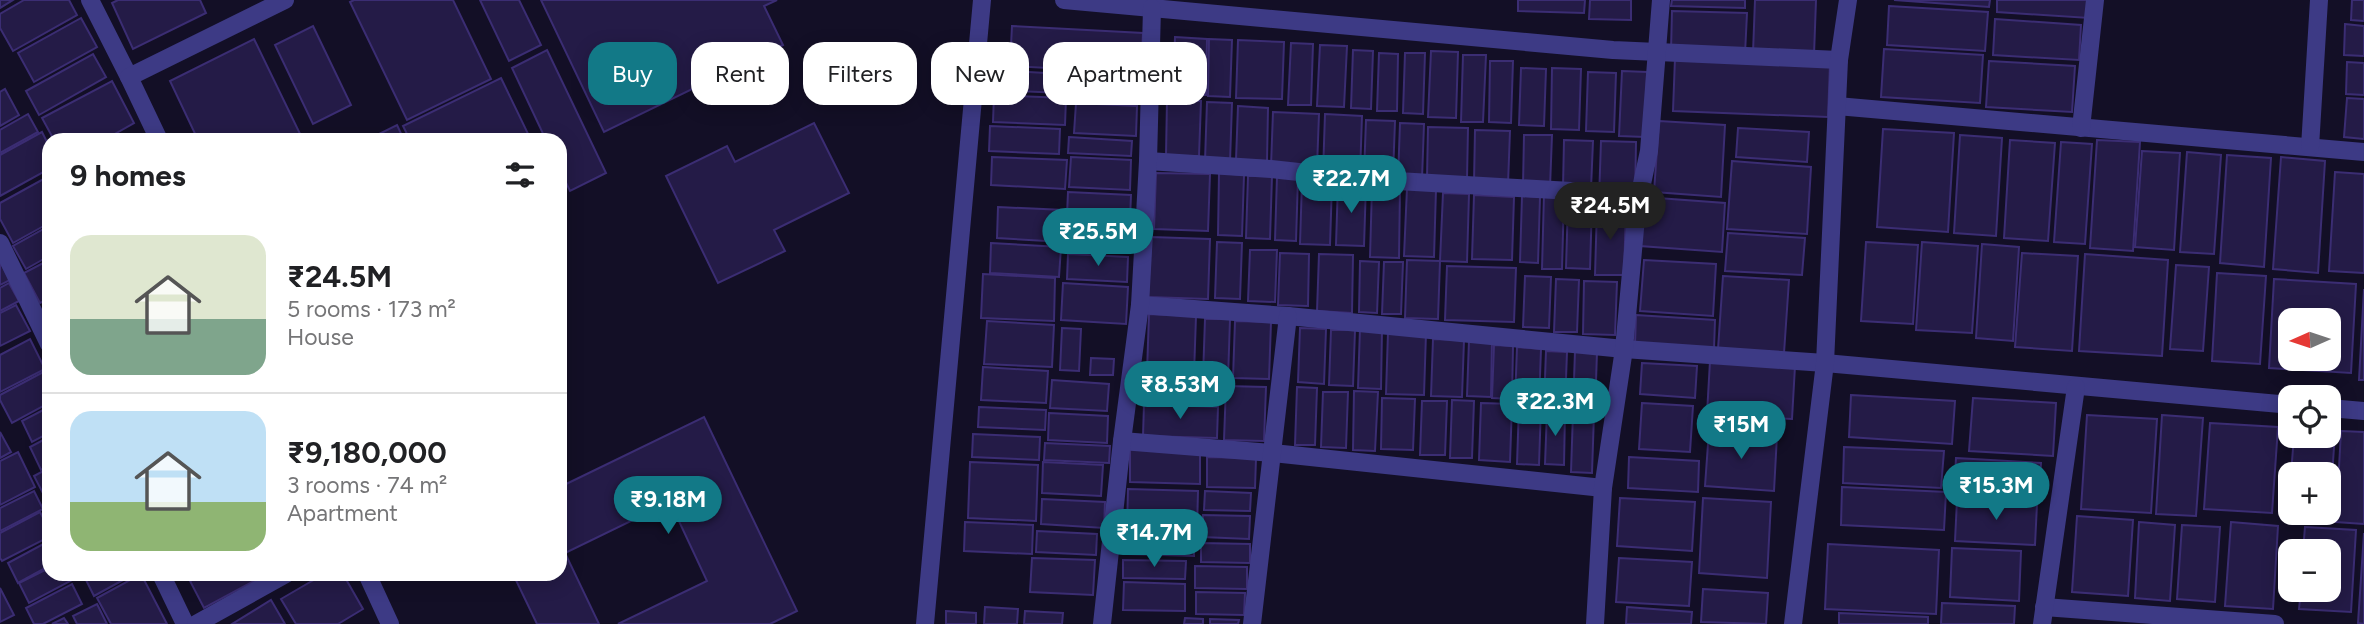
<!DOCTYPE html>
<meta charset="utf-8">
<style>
:root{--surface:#fff;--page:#f6f6f6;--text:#202124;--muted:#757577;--line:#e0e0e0;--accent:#127987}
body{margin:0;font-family:Figtree,sans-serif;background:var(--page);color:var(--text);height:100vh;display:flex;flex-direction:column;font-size:26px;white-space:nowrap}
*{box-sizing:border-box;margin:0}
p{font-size:23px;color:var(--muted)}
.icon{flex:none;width:38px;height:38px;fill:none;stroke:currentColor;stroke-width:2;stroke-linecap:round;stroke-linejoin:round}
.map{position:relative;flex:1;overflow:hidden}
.details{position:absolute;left:42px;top:133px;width:525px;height:448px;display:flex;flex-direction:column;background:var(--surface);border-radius:21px;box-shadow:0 4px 18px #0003}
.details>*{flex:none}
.top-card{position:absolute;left:588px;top:42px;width:665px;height:63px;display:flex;gap:14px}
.needle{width:46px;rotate:267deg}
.fabs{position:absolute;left:2278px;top:308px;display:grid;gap:14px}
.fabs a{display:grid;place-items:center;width:63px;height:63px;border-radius:14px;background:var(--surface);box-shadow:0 4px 18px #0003;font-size:35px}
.price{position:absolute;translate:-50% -60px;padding:0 16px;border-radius:24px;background:var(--accent);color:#fff;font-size:23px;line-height:46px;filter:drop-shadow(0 2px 4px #0008)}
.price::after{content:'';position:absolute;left:50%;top:42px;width:21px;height:16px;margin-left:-10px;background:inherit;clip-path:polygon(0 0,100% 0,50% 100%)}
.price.selected{background:#222;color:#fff}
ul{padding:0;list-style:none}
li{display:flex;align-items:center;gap:21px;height:175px;padding:0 28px}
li+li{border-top:2px solid var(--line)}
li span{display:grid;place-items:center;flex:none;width:196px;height:140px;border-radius:21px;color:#555}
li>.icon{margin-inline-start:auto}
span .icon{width:84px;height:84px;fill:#fffc;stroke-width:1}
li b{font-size:30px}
h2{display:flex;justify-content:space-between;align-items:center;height:84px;padding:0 28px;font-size:30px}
.chip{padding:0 24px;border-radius:21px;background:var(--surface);box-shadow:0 4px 18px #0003;font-size:24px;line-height:63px}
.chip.selected{background:var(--accent);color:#fff}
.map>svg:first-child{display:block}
.building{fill:#241b47;stroke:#3b2d73;stroke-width:2;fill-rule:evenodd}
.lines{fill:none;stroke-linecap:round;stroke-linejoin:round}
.minor{stroke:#3d3a85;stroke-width:18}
</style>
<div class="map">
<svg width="2364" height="624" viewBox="0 0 2364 624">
<rect width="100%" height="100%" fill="#130f26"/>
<g class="building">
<path d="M0 0H13L0 8Z"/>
<path d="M24 0H69L77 15 13 51 0 28V14Z"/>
<path d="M118 0H200L206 13 133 49 112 3Z"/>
<path d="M354 0H453L491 79 407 120 350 2Z"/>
<path d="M480 0H519L541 45 509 61Z"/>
<path d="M541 0H777L764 6 783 45 604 132Z"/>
<path d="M1518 0H1585L1584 13 1518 11Z"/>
<path d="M1590 0H1631V20L1589 19Z"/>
<path d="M1672 0H1745V8L1671 6Z"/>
<path d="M1755 0H1816L1814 55 1753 53Z"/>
<path d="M1894 0H1990L1989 7Z"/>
<path d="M1997 0H2090L2089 18 1997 12Z"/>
<path d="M2352 0H2364V21L2351 20Z"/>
<path d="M1889 6 1988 12 1985 51 1887 45Z"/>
<path d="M1672 11 1747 13 1745 54 1671 51Z"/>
<path d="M81 18 97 47 34 82 18 53Z"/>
<path d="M1995 19 2081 25 2079 60 1993 55Z"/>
<path d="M2345 24 2364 26V56L2344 55Z"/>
<path d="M313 26 351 105 313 124 275 45Z"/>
<path d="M1012 26 1143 33 1141 73 1010 66Z"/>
<path d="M1175 37 1207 39 1206 95 1173 94Z"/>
<path d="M254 39 303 140H198L170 81Z"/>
<path d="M1209 39 1232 40 1230 97 1208 96Z"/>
<path d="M1238 40 1284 42 1282 99 1236 98Z"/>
<path d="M1291 43 1313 44 1311 105H1288Z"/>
<path d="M1320 45 1347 46 1344 107 1317 106Z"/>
<path d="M1884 49 1983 55 1980 103 1881 97Z"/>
<path d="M547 50 606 173 570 191 560 170V140H546L512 68Z"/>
<path d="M1353 50 1373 51 1371 109 1351 108Z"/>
<path d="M1431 51 1458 52 1456 118 1428 117Z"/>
<path d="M1379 53 1398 54 1397 111H1377Z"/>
<path d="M1405 53H1425L1423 114 1403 113Z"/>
<path d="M93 54 106 77 39 115 26 91Z"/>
<path d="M1463 55H1486L1483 122H1461Z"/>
<path d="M1675 58 1830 64 1828 117 1673 111Z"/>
<path d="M1490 61H1513L1511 123 1489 122Z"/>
<path d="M1989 61 2075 66 2072 112 1986 107Z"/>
<path d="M2347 62 2364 63V95L2346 94Z"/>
<path d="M1521 68 1546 69 1544 126 1519 125Z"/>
<path d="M1552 68 1581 69 1579 130 1551 129Z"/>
<path d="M996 70 1062 74V93L995 90Z"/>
<path d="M1622 71 1647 72 1645 137 1619 136Z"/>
<path d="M1588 72 1616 73 1614 132 1586 131Z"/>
<path d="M1074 75 1138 78 1136 101 1073 99Z"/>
<path d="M501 78 531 140H410L403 126Z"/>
<path d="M112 81 134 123 104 140H54L42 118Z"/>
<path d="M5 89 19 115 0 126V92Z"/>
<path d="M994 95 1066 98 1065 125 993 122Z"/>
<path d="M2347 98 2364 99V139L2344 137Z"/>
<path d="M1167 100 1201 101 1199 156H1166Z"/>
<path d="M1207 102 1232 103 1230 162 1205 161Z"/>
<path d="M1076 103 1137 106 1136 136 1074 133Z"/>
<path d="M1238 106 1268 108 1267 161 1236 160Z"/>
<path d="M1273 112 1319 114 1317 167 1271 166Z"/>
<path d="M28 114 38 132 0 153V130Z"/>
<path d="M1325 114 1362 116 1360 174 1323 173Z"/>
<path d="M1366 120 1395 121 1393 175 1364 174Z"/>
<path d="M1659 121 1725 125 1721 197 1654 192Z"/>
<path d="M814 123 849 193 774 230 785 251 718 283 666 176 727 146 735 162Z"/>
<path d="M1400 123 1424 124 1422 179H1398Z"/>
<path d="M397 125 404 140H367Z"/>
<path d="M990 126 1060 129 1059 154 989 151Z"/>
<path d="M1428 127 1468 128 1467 179 1427 178Z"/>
<path d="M1738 128 1809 132 1807 162 1736 157Z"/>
<path d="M1883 129 1954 133 1948 232 1877 227Z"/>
<path d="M1475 130 1510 131 1508 184 1474 183Z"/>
<path d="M42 132 49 146V169L0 196V155Z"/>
<path d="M1524 135H1552L1550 187 1523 186Z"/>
<path d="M1960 135 2002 138 1996 236 1954 233Z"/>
<path d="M1069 137 1132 141 1131 156 1068 153Z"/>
<path d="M1564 140 1593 141 1591 189 1563 188Z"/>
<path d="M2010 140 2055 143 2048 241 2004 238Z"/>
<path d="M2097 140 2140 142 2133 251 2090 248Z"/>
<path d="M1601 141 1636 142 1635 200 1599 199Z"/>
<path d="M2061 142 2092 144 2085 244 2054 242Z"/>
<path d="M2142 151 2180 153 2174 250 2135 247Z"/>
<path d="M2187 152 2221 155 2214 254 2180 252Z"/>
<path d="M2227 155 2271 158 2264 267 2220 263Z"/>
<path d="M992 157 1067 160 1065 189 991 185Z"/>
<path d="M1071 157 1131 160 1130 190 1069 187Z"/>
<path d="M2281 157 2325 161 2318 273 2273 269Z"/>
<path d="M1732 161 1811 167 1807 234 1727 229Z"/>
<path d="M2335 172 2364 174V273L2329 271Z"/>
<path d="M1156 173 1210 174 1208 231 1154 229Z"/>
<path d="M1219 173 1244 175 1242 236 1218 235Z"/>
<path d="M49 176V223L13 243 0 219V203Z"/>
<path d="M1248 176H1272L1270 239 1246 238Z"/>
<path d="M1277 176 1298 177 1296 241 1275 240Z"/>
<path d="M1302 181 1332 183 1330 245 1300 244Z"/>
<path d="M1338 183 1366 184 1364 246 1336 245Z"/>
<path d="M1372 187 1400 188 1399 258 1370 257Z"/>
<path d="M1407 188 1436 189 1434 257 1404 256Z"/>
<path d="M1068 192 1131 195 1130 218 1067 215Z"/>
<path d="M1443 193 1469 194 1467 262 1440 261Z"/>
<path d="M1544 194 1564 195 1562 269H1542Z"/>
<path d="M1474 195 1514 197 1512 260 1472 259Z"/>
<path d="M1522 196 1540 197 1538 263 1520 262Z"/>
<path d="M1644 197 1725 203 1722 252 1640 246Z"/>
<path d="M1568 202 1592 203 1590 269 1566 268Z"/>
<path d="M998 207 1064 210 1063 242 997 238Z"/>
<path d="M1597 208 1626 209 1624 275H1595Z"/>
<path d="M1070 224 1130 227 1129 253 1069 250Z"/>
<path d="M49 226V256L26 269 13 246Z"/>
<path d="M1728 233 1805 238 1802 275 1725 271Z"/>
<path d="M1151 237 1210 239 1208 299 1148 297Z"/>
<path d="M1217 242 1242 243 1240 299 1215 298Z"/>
<path d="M1866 242 1918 245 1913 324 1861 321Z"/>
<path d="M1922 242 1978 246 1972 333 1916 330Z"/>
<path d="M991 243 1061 247 1059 277 990 273Z"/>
<path d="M1982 244 2019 247 2013 341 1976 338Z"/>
<path d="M1250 250H1277L1275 302 1248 301Z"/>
<path d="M1280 253 1309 254 1308 306 1278 305Z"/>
<path d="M2022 253 2078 256 2072 351 2015 347Z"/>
<path d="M1068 254 1128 257 1127 282 1067 279Z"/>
<path d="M1319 254 1353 255 1352 313 1317 311Z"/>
<path d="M2085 254 2168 260 2162 356 2079 351Z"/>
<path d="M49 260V299L40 303 24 273Z"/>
<path d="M1407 260 1440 261 1438 319 1405 318Z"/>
<path d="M1644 260 1716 264 1713 316 1640 311Z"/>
<path d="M1360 261 1379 262 1377 313 1359 312Z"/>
<path d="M1384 262H1403L1401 314H1382Z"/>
<path d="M1 263 10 280 0 285V264Z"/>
<path d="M2176 265 2209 267 2203 351 2170 349Z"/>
<path d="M1447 266 1516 268 1514 322 1445 320Z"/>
<path d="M2217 273 2266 276 2260 364 2212 361Z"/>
<path d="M983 274 1055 278 1054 321 981 318Z"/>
<path d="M1525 276 1551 277 1549 328 1523 327Z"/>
<path d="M1723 276 1789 280 1784 353 1718 349Z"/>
<path d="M1556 279 1579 280 1577 332H1554Z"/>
<path d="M2274 279 2356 284 2351 373 2269 368ZM2291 320H2329V359H2291Z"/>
<path d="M1584 281 1617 282 1615 335 1583 334Z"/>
<path d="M9 283 19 301 0 311V288Z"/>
<path d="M1063 283 1128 287 1126 324 1061 320Z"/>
<path d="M2364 289V380H2359Z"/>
<path d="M16 305 30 331 0 346V313Z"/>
<path d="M1149 314 1196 316 1194 374 1147 372Z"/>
<path d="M1636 315 1715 320 1714 349 1635 344Z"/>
<path d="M1205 319H1230L1228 379 1203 377Z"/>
<path d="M987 321 1054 325 1052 367 984 364Z"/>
<path d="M1235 321 1271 322 1269 379 1233 378Z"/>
<path d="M1062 328 1081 329 1079 371 1060 370Z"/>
<path d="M1300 328 1326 329 1324 384 1298 382Z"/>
<path d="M1360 328 1382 329 1381 389 1358 388Z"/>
<path d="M1331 330H1355L1353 386 1329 385Z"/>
<path d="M1388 332 1426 333 1424 395 1386 394Z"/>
<path d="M30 339 45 369 0 392V355Z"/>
<path d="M1433 339 1464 340 1462 397 1431 396Z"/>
<path d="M1469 340 1492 341 1491 397 1467 396Z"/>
<path d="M1494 345 1513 346 1512 399 1492 398Z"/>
<path d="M1517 347 1541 349 1539 403 1515 402Z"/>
<path d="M1546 351 1567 352 1565 405 1544 404Z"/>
<path d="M1575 351 1597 352 1595 411 1573 410Z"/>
<path d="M1091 358 1114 359 1113 375H1090Z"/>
<path d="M1710 361 1795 366 1792 419 1707 414Z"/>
<path d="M1642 363 1697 366 1695 398 1640 394Z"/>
<path d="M983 367 1048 371 1046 403 981 400Z"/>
<path d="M49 369V403L12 423 0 400V395Z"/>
<path d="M1145 379 1221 381 1220 404 1144 402Z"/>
<path d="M1052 380 1109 384 1107 411 1050 408Z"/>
<path d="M1226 386 1266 387 1264 441 1224 440Z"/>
<path d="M1297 387 1317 388 1315 445H1295Z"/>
<path d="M1354 391 1378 392 1375 451 1353 450Z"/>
<path d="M1323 392H1348L1346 448 1321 447Z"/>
<path d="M1851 395 1955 401 1952 444 1849 437Z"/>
<path d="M1382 398 1415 399 1413 450 1381 449Z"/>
<path d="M1973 398 2056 403 2053 456 1969 451Z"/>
<path d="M1452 400 1474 401 1472 458H1450Z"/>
<path d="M1422 401H1447L1445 455H1420Z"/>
<path d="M1481 403 1512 404 1510 462 1479 460Z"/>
<path d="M1642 403 1693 406 1690 452 1639 449Z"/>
<path d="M1144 404 1218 407 1217 438 1143 436Z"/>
<path d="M1519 406H1541L1539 465 1517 464Z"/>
<path d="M49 407V433L32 442 22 421Z"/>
<path d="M979 407 1046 410 1045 430 978 427Z"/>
<path d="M1547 412H1565L1564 465 1545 464Z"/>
<path d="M1049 413 1108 416 1107 443 1048 440Z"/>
<path d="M1573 413 1594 414 1592 473 1571 472Z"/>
<path d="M2087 415 2157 419 2151 513 2081 509Z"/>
<path d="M2162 415 2203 418 2196 516 2156 514Z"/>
<path d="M704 417 797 611 770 624H618L707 581 670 502 565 553 599 624H537L513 574H560V487Z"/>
<path d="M2210 423 2278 427 2272 513 2204 509Z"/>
<path d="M1709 430 1777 435 1774 491 1705 486Z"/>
<path d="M2341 431 2364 432V524L2336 522Z"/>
<path d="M0 432 11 452 0 458Z"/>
<path d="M2329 432H2335L2329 522 2289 520 2291 484V513H2329V474H2291L2294 436H2329Z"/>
<path d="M973 434 1040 437 1039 460 972 457Z"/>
<path d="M49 437V466L41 470 30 447Z"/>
<path d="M1045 443 1110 446 1109 463 1044 460Z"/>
<path d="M1844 447 1944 451 1941 488 1843 483Z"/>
<path d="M1130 449 1200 450V484L1130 482Z"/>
<path d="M18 452 35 487 0 505V461Z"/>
<path d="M1207 457 1256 458 1255 488 1207 487Z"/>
<path d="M1629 457 1699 461 1698 492 1628 488Z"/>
<path d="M1956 458 2041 463 2039 499 1954 494Z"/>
<path d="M970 462 1038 465 1036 521 968 518Z"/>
<path d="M1043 462 1103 465 1101 496 1042 493Z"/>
<path d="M49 468V500L47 501 34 476Z"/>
<path d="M1842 487 1946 492 1944 530 1841 525Z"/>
<path d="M1128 489 1198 491 1197 530 1127 528Z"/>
<path d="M34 491 43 509 0 531V508Z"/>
<path d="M1205 491 1251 493 1250 511 1204 510Z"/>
<path d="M1620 498 1695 502 1692 551 1617 546Z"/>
<path d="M1703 498 1771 502 1767 578 1699 573Z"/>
<path d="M1042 499 1105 502 1104 528 1041 524Z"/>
<path d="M1957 500 2037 504 2035 545 1955 541Z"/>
<path d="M40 512 49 529V537L2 561 0 558V533Z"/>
<path d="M1203 515 1250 516 1249 539 1202 537Z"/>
<path d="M2077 516 2133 520 2128 596 2072 592Z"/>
<path d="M965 522 1033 525 1032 554 964 551Z"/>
<path d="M2139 522 2175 525 2170 601 2135 598Z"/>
<path d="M2231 522 2278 526 2273 609 2225 606Z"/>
<path d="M2182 525 2220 527 2215 602 2177 599Z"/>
<path d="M2305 527 2356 530 2351 612 2299 609 2301 590H2329V551H2303Z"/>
<path d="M1037 531 1097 534 1096 555 1036 552Z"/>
<path d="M2364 533V624L2358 623Z"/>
<path d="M1128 536 1194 538V556L1127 554Z"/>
<path d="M49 541V566L18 583 8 563Z"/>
<path d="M1201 543 1250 544V563L1201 562Z"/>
<path d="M1828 544 1939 550 1936 614 1825 609Z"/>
<path d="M1952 548 2021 551 2019 601 1950 597Z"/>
<path d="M1032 558 1095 560 1093 595 1030 592Z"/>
<path d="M1619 558 1692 562 1689 606 1616 602Z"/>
<path d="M1123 560 1186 561 1185 579 1123 578Z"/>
<path d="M1195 566 1247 567V589L1195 588Z"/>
<path d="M49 568V574H76L78 577 29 603 19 583Z"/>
<path d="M98 574H134L94 596 86 580Z"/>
<path d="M141 574 167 624H111L97 598Z"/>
<path d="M203 574H264L265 575 204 608 190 581Z"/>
<path d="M324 574H343L363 609 338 624H296L281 599Z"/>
<path d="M1124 582 1185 584V611L1123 610Z"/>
<path d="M72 584 82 604 43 624H34L26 608Z"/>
<path d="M0 588 14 615 0 622Z"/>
<path d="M1703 589 1768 593 1766 624 1701 622Z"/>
<path d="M1196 592 1245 593 1244 615 1196 614Z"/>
<path d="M271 600 285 624H232Z"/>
<path d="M1942 603 2015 606 2014 624H1941Z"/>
<path d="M97 604 107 624H77L73 616Z"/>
<path d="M985 607 1018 609 1017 624H984Z"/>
<path d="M1627 607 1692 612 1691 624H1626Z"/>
<path d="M946 611 976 613V624H946Z"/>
<path d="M1025 611 1063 613 1062 624H1024Z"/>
<path d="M1839 613 1928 617V624H1839Z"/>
<path d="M64 618 68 624H52Z"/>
<path d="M1185 618 1203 619V624H1184Z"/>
<path d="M1210 619 1239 620 1238 624H1210Z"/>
</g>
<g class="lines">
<g class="minor">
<path d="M90 0 129 77"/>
<path d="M1064 0 1613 50 1839 60"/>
<path d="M1837 106 2364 152"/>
<path d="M2081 128 2095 0"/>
<path d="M159 140 129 77 285 0"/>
<path d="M2310 147 2319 0"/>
<path d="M1148 161 1271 169 1363 179 1571 191 1597 201 1637 207"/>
<path d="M0 243 49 344"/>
<path d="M1140 305 1288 316 1624 349 1825 363 2291 405"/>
<path d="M2329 408 2364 411"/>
<path d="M1122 441 1273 453 1603 488"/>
<path d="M161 574 185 624"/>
<path d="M367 574 390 624"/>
<path d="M2044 607 2275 624"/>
<path d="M196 624 286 574"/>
<path d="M925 624 982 0"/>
<path d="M1102 624 1122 441 1140 305 1148 161 1152 8"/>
<path d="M1252 624 1288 316"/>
<path d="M1595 624 1603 488 1624 349 1637 207 1649 151 1661 0"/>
<path d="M1793 624 1825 363 1839 60 1848 0"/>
<path d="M2042 624 2076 387"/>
</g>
</g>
</svg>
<div class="fabs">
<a><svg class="needle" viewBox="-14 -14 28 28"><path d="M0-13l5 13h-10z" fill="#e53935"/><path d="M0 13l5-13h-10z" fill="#757577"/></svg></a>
<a><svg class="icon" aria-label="locate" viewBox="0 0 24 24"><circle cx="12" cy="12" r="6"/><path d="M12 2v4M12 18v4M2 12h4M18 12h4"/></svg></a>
<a>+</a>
<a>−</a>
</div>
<b class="price" style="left:1351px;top:215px">₹22.7M</b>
<b class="price selected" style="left:1610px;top:242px">₹24.5M</b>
<b class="price" style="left:1098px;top:268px">₹25.5M</b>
<b class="price" style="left:1180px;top:421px">₹8.53M</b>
<b class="price" style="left:1555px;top:438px">₹22.3M</b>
<b class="price" style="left:1741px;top:461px">₹15M</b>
<b class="price" style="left:1996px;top:522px">₹15.3M</b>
<b class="price" style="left:668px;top:536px">₹9.18M</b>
<b class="price" style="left:1154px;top:569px">₹14.7M</b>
<div class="top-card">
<a class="chip selected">Buy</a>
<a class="chip">Rent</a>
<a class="chip">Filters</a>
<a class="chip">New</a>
<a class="chip">Apartment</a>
</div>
<section class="details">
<h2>9 homes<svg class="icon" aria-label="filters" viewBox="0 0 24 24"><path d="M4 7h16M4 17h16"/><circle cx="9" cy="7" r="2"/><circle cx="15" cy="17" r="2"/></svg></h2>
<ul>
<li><span style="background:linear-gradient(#dfe7d0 60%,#7fa58c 0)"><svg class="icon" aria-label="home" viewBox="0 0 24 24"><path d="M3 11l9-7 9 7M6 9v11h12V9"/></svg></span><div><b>₹24.5M</b><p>5 rooms · 173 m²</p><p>House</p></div></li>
<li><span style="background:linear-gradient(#bfe0f5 65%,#8fb573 0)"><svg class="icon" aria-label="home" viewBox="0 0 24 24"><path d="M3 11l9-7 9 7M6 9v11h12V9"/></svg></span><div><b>₹9,180,000</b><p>3 rooms · 74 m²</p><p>Apartment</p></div></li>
</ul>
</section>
</div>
